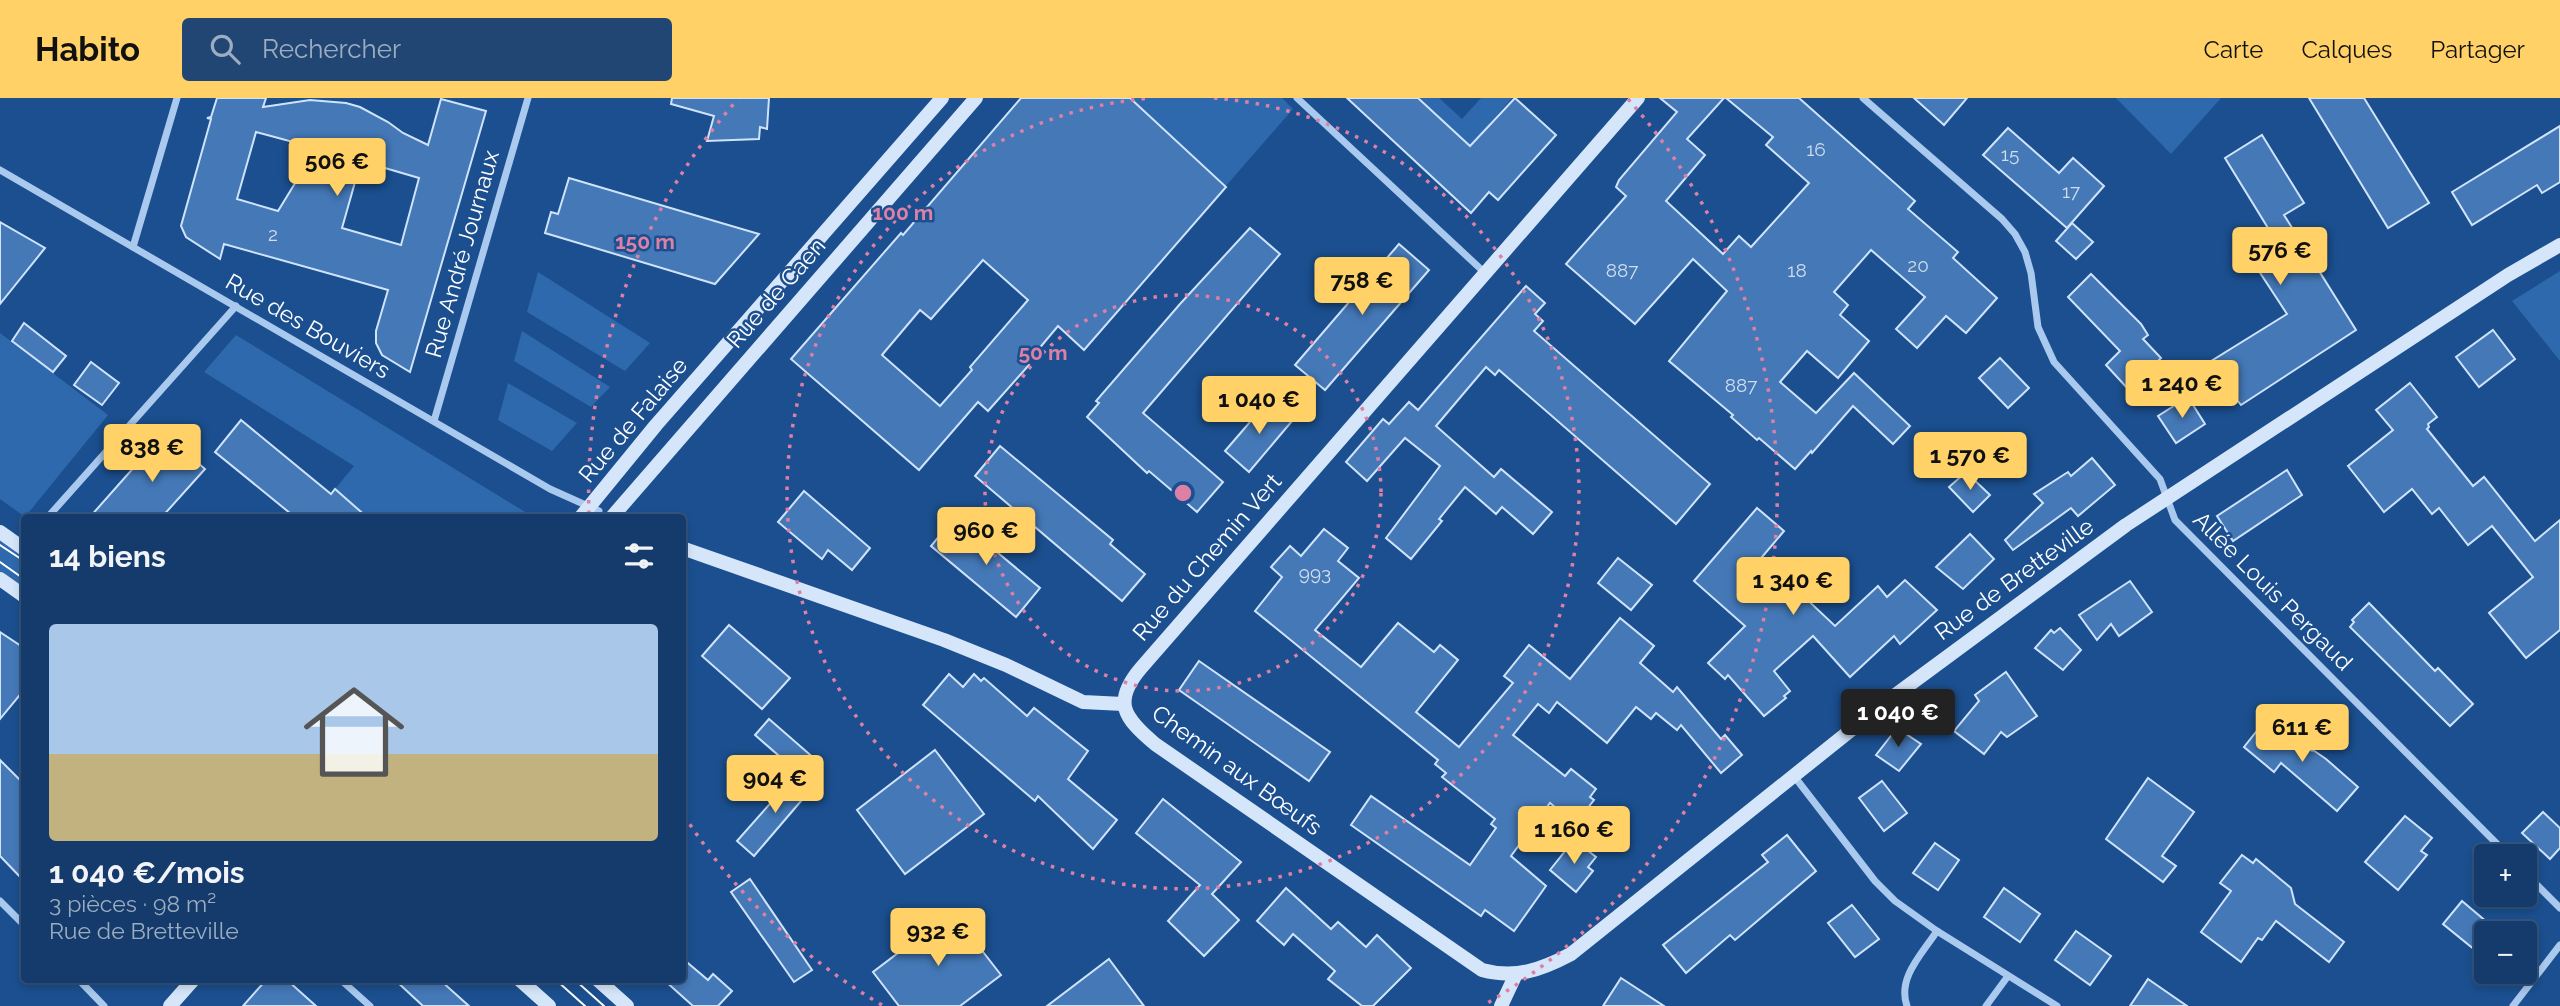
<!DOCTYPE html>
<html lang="fr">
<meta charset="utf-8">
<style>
:root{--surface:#143b6b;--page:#214673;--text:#f1f3f6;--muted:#9dadc1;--line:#33557e;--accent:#ffd166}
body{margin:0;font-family:Raleway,sans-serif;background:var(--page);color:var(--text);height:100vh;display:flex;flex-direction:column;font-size:26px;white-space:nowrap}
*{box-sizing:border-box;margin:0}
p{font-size:23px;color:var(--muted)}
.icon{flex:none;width:38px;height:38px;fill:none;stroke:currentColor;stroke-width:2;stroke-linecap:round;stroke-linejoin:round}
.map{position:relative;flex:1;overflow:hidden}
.panel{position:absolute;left:21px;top:416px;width:665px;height:469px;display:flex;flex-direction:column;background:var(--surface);border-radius:7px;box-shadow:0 4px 10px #0003,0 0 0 2px var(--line)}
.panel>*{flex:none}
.fabs{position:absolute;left:2474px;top:746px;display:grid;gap:14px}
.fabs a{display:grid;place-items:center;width:63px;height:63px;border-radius:7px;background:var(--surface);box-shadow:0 4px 10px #0003,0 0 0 2px var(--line);font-size:35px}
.price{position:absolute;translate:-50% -60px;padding:0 16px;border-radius:7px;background:var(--accent);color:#111;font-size:23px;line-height:46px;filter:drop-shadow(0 2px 4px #0008)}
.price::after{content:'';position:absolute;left:50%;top:42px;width:21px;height:16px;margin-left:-10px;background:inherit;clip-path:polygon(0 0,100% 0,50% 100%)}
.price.active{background:#222;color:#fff}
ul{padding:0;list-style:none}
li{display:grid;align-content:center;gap:14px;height:371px;padding:0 28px}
li span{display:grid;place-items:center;height:217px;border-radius:7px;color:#555}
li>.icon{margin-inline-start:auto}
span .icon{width:126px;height:126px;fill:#fffc;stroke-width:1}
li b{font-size:30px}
h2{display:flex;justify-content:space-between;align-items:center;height:84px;padding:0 28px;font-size:30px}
header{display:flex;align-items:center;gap:42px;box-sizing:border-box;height:98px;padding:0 35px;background:var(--accent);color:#111}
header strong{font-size:33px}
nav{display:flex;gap:38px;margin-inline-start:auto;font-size:24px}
.search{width:490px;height:63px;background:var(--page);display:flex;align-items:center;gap:18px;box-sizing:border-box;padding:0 24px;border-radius:7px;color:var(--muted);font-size:26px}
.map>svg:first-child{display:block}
.green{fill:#2e69ad}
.building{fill:#4478b7;stroke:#cfe3fa;stroke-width:2;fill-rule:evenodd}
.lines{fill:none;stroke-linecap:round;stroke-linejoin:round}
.street{stroke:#a9c9ee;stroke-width:7}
.secondary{stroke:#d6e6fa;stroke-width:14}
.tram{stroke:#fff;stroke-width:2}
.ring{fill:none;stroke:#dd80a5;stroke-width:3.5;stroke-dasharray:3.5 7}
.labels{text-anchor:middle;stroke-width:5;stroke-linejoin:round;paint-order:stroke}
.number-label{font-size:19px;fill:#d0dded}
.street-label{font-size:23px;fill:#fff;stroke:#1b4f8f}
.centre{fill:#dd80a5;stroke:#1b4f8f;stroke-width:3.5}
.ring-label{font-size:21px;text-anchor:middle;font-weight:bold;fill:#dd80a5;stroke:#1b4f8f;stroke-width:5;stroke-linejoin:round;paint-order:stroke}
</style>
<header>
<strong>Habito</strong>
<div class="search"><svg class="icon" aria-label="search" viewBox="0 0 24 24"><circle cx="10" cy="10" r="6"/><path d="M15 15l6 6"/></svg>Rechercher</div>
<nav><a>Carte</a><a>Calques</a><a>Partager</a></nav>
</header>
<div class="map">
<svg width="2560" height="908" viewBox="0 0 2560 908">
<rect width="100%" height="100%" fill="#1b4f8f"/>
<g class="green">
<path d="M1130 0H1282L1293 11 1225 89Z"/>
<path d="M1418 0H1439L1462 21 1481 0H1512L1470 48Z"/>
<path d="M2116 0H2221L2171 56Z"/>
<path d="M2560 173V263L2512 203Z"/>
<path d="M538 174 650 245 625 273 527 214Z"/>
<path d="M522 233 610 289 591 309 514 263Z"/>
<path d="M0 235 108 317 25 419 0 401Z"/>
<path d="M236 237 530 417 528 420H369L335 391 354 368 204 274Z"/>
<path d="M508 285 577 325 552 353 498 322Z"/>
<path d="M0 442 24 457V490L0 474Z"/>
</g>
<g class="building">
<path d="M217 0H266L263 9 310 2 346 5 360 9 388 24 403 35 428 47 441 1 486 13 410 274 382 257 376 245V233L388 192 224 146 220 161 186 139 181 128 211 21 207 20 211 19ZM256 34 297 45V82L278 113 237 101ZM361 63 419 80 401 147 342 130Z"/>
<path d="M672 0H769L767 31 760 29 759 41 707 43 714 18 671 6Z"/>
<path d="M1021 0H1130L1226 89 1084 252 1058 228 1027 265 1029 267 988 313 978 304 919 372 791 261 901 135 903 137ZM983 162 1028 202 970 269 972 272 940 308 882 257 920 212 931 221Z"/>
<path d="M1347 0H1418L1470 48 1515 0 1556 37 1498 102 1489 94 1471 115Z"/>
<path d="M1660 0H1724L1687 41 1705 57 1666 103 1723 156 1739 138 1751 149 1809 85 1766 47 1773 39 1726 0H1799L1915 103 1908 111 1958 154 1953 160 1997 200 1966 235 1946 218 1917 250 1896 231 1925 199 1871 152 1834 194 1848 207 1840 217 1869 243 1838 280 1807 253 1780 284 1816 315 1854 275 1910 328 1893 346 1853 308 1812 355 1811 353 1795 371 1759 340 1757 342 1731 319 1733 317 1669 263 1727 193 1693 161 1635 226 1566 166 1626 98 1616 89 1619 82 1677 14Z"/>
<path d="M1914 0H1967L1944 27Z"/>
<path d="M2309 0H2364L2429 105 2388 130Z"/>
<path d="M2560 28V84L2542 95 2537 87 2472 127 2452 94Z"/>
<path d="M2008 30 2059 75 2073 60 2104 88 2067 130 1983 57Z"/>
<path d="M2262 37 2304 105 2284 117 2356 232 2241 307 2208 265 2287 216 2253 164 2279 148 2225 60Z"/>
<path d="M569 80 701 119 759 136 715 186 545 135 551 114 558 116Z"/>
<path d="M0 124 45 150 0 206Z"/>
<path d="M2072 125 2093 144 2076 161 2056 143Z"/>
<path d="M1250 130 1280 156 1143 315 1223 384 1197 414 1149 373 1147 375 1087 319 1099 305 1096 303 1180 206Z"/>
<path d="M1399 146 1429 172 1325 292 1295 267Z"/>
<path d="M2091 176 2141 226 2148 237 2143 241 2161 260 2129 292 2106 267 2120 253 2068 199Z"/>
<path d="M1526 188 1545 205 1535 216 1543 223 1534 233 1710 386 1676 426 1499 272 1495 277 1486 269 1436 328 1494 379 1501 371 1552 414 1533 436 1502 409 1496 416 1465 389 1439 421 1442 423 1411 461 1386 440 1440 368 1405 340 1367 383 1346 364 1383 321 1389 326 1409 304 1418 312Z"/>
<path d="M24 225 66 258 53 274 12 243Z"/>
<path d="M2493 232 2515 261 2479 289 2456 259Z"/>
<path d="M2000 260 2029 290 2008 310 1979 280Z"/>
<path d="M91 264 119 285 102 307 74 287Z"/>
<path d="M2410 285 2437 319 2428 326 2429 329 2427 331 2473 388 2484 379 2535 443 2560 422V532L2526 560 2489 515 2533 479 2492 428 2468 447 2439 410 2432 416 2412 391 2384 414 2348 368 2393 332 2376 312Z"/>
<path d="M2188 299 2205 326 2176 345 2158 318Z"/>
<path d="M1269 302 1292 323 1249 374 1225 353Z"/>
<path d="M241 322 331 396 335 391 368 420H296L215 354Z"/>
<path d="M167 338 205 371 161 420H89L152 349 154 352Z"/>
<path d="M1000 348 1113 442 1110 446 1145 476 1122 503 975 378Z"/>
<path d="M2092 360 2115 387 2078 418 2071 410 2013 452 2005 442 2043 405 2034 396 2068 374 2071 378Z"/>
<path d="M2287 372 2302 397 2233 443 2217 418Z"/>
<path d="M1966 374 1990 397 1973 414 1949 389Z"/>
<path d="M804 393 870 450 852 472 828 452 822 461 778 424Z"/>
<path d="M1757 410 1784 433 1762 459 1835 528 1878 488 1887 499 1905 482 1937 512 1900 546 1894 538 1850 579 1813 538 1774 573 1790 593 1784 598 1786 600 1764 618 1728 577 1725 581 1708 565 1745 528 1694 483Z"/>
<path d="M955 419 1040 490 1016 519 931 448Z"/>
<path d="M1324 431 1348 450 1338 463 1359 480 1315 532 1361 569 1398 525 1434 554 1440 547 1458 562 1416 614 1459 649 1513 585 1504 578 1529 547 1570 581 1620 520 1654 548 1640 565 1673 594 1677 589 1721 641 1725 637 1742 657 1721 675 1681 627 1677 632 1656 615 1651 621 1636 609 1607 645 1557 604 1549 615 1538 606 1513 637 1565 678 1571 671 1596 691 1590 699 1594 702 1575 726 1550 705 1511 758 1546 788 1514 833 1485 812 1481 818 1351 727 1371 698 1470 767 1496 730 1491 726 1495 721 1442 679 1446 675 1435 666 1438 662 1255 513 1282 479 1271 469 1290 448 1301 458Z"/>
<path d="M1970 436 1994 461 1963 491 1936 469Z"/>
<path d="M1618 460 1652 487 1631 512 1598 485Z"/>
<path d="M2130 483 2152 514 2119 538 2111 526 2097 542 2079 517Z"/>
<path d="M2369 505 2435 573 2438 570 2473 606 2450 628 2350 529 2354 524 2352 522Z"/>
<path d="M729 527 790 580 762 611 702 558Z"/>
<path d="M2060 530 2081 552 2063 572 2035 550 2051 532 2054 535Z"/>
<path d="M0 534 24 550V592L0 621Z"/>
<path d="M1199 563 1330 654 1309 683 1179 592Z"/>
<path d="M2006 574 2037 618 2007 639 2001 634 1984 656 1954 633 1979 603 1975 597Z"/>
<path d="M949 576 963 589 974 576 981 583 984 580 1027 618 1034 610 1088 653 1068 681 1117 722 1093 751 1038 698 1035 703 923 607Z"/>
<path d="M769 621 815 661 801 677 755 637Z"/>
<path d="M2264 624 2282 639 2287 632 2312 653 2313 652 2326 661 2358 689 2337 713 2281 665 2274 674 2244 649Z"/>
<path d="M1897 630 1921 646 1899 673 1876 657Z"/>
<path d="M935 652 984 716 905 776 857 712Z"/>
<path d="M0 662 24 686V783L0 758Z"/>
<path d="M797 675 813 689 754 758 737 743Z"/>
<path d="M2148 680 2194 714 2162 758 2176 768 2163 784 2106 741Z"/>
<path d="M1882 683 1907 715 1884 733 1859 700Z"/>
<path d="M1163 701 1241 764 1212 796 1239 822 1204 858 1168 823 1200 787 1136 735Z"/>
<path d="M2543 714 2560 730V750L2550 761 2522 735Z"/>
<path d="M2405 718 2432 740 2421 753 2427 757 2398 792 2365 764Z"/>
<path d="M1787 737 1816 773 1735 842 1730 837 1686 875 1663 847 1768 764 1762 757Z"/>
<path d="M1574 742 1596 759 1588 769 1593 773 1576 794 1550 772Z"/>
<path d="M1935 745 1959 762 1938 792 1913 775Z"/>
<path d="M2242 757 2253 765 2256 761 2291 790 2295 806 2344 844 2329 864 2276 823 2262 842 2258 840 2241 864 2201 834 2231 793 2220 785Z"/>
<path d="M750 781 812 872 794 884 731 794Z"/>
<path d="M1286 790 1331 831 1338 824 1366 849 1377 837 1411 870 1373 908H1362L1328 881 1335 873 1293 836 1284 847 1257 823Z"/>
<path d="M2004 790 2040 816 2020 844 1984 819Z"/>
<path d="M2462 803 2494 830 2487 835V838L2475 852 2443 826Z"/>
<path d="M1852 807 1879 841 1855 859 1828 825Z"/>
<path d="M952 814 1001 877 960 908H899L873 874Z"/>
<path d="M2076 833 2111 858 2090 887 2055 862Z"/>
<path d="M682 860 708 882 713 876 732 893 718 908H693L664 882H682Z"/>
<path d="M1109 861 1144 908H1047Z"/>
<path d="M1621 880 1664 908H1603Z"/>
<path d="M2148 881 2187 908H2130Z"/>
<path d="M266 882H287L316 908H243Z"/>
<path d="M395 882H440L469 908H423Z"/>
</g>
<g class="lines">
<g class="street">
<path d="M1297 0 1485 175"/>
<path d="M1863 0 2002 121 2015 136 2025 154 2031 175 2038 229 2054 264 2160 381 2175 422 2509 758"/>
<path d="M0 72 550 391 599 413"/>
<path d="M133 149 177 0"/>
<path d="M434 323 528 0"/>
<path d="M47 420 236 208"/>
<path d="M1794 678 1875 783 1895 803 1937 833 2057 908"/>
<path d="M2525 775 2560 810"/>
<path d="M0 803 24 827"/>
<path d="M79 882 104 908"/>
<path d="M341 882 370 908"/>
<path d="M1907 908C1897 880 1922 856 1937 833"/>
<path d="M1986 908 2008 878"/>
<path d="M2513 908 2560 847"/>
</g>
<g class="secondary">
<path d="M1638 0 1141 570C1112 604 1124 620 1155 646L1482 872C1515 881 1541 872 1571 856L1886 604 2126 427 2508 177 2560 147"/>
<path d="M580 420 656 327 942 0"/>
<path d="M611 420 976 0"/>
<path d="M0 434 24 451"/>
<path d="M682 450 944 542 1006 567 1083 604 1123 606"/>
<path d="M0 481 24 498"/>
<path d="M520 882 549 908"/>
<path d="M598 882 627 908"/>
<path d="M170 908 193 882"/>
<path d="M1501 908 1516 876"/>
</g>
<g class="tram">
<path d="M0 447 24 463"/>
<path d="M0 464 24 481"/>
<path d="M556 882 585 908"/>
<path d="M575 882 604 908"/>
</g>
</g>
<g class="ring">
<circle cx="1183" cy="395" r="198"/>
<path d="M1214 0A396 396 0 1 1 1152 0"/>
<path d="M882 907A594 594 0 0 1 685 719M589 416A594 594 0 0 1 738 1M1628 1A594 594 0 0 1 1484 907"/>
</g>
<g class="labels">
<g class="number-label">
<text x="1816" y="58">16</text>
<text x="2010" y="63">15</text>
<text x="2071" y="100">17</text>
<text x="273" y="143">2</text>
<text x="1918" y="174">20</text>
<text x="1622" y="179">887</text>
<text x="1797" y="179">18</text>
<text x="1741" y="294">887</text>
<text x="1315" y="482">993</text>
</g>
<g class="street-label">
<text transform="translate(462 156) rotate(-74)" y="8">Rue André Journaux</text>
<text transform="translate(776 195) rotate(-49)" y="8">Rue de Caen</text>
<text transform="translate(308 228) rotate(30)" y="8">Rue des Bouviers</text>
<text transform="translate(633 322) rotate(-50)" y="8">Rue de Falaise</text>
<text transform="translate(1207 459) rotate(-49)" y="8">Rue du Chemin Vert</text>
<text transform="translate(2014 481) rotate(-36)" y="8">Rue de Bretteville</text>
<text transform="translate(2273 493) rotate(45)" y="8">Allée Louis Pergaud</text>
<text transform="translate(1237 672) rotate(36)" y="8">Chemin aux Bœufs</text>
</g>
</g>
<circle cx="1183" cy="395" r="10" class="centre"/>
<g class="ring-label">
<text x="903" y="122">100 m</text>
<text x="645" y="151">150 m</text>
<text x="1043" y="262">50 m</text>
</g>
</svg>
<div class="fabs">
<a>+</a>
<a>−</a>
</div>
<b class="price" style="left:337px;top:100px">506 €</b>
<b class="price" style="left:2280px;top:189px">576 €</b>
<b class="price" style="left:1362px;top:219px">758 €</b>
<b class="price" style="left:2182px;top:322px">1 240 €</b>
<b class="price" style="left:1259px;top:338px">1 040 €</b>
<b class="price" style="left:152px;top:386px">838 €</b>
<b class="price" style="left:1970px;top:394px">1 570 €</b>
<b class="price" style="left:986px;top:469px">960 €</b>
<b class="price" style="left:1793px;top:519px">1 340 €</b>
<b class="price active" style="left:1898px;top:651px">1 040 €</b>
<b class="price" style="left:2302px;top:666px">611 €</b>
<b class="price" style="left:775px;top:717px">904 €</b>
<b class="price" style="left:1574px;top:768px">1 160 €</b>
<b class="price" style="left:938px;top:870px">932 €</b>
<section class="panel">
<h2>14 biens<svg class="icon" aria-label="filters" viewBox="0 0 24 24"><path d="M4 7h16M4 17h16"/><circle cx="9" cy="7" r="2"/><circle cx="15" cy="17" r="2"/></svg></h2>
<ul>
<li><span style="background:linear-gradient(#a9c7e8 60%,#c2b280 0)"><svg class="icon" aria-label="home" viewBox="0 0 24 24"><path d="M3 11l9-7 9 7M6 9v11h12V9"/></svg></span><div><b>1 040 €/mois</b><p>3 pièces · 98 m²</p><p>Rue de Bretteville</p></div></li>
</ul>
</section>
</div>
